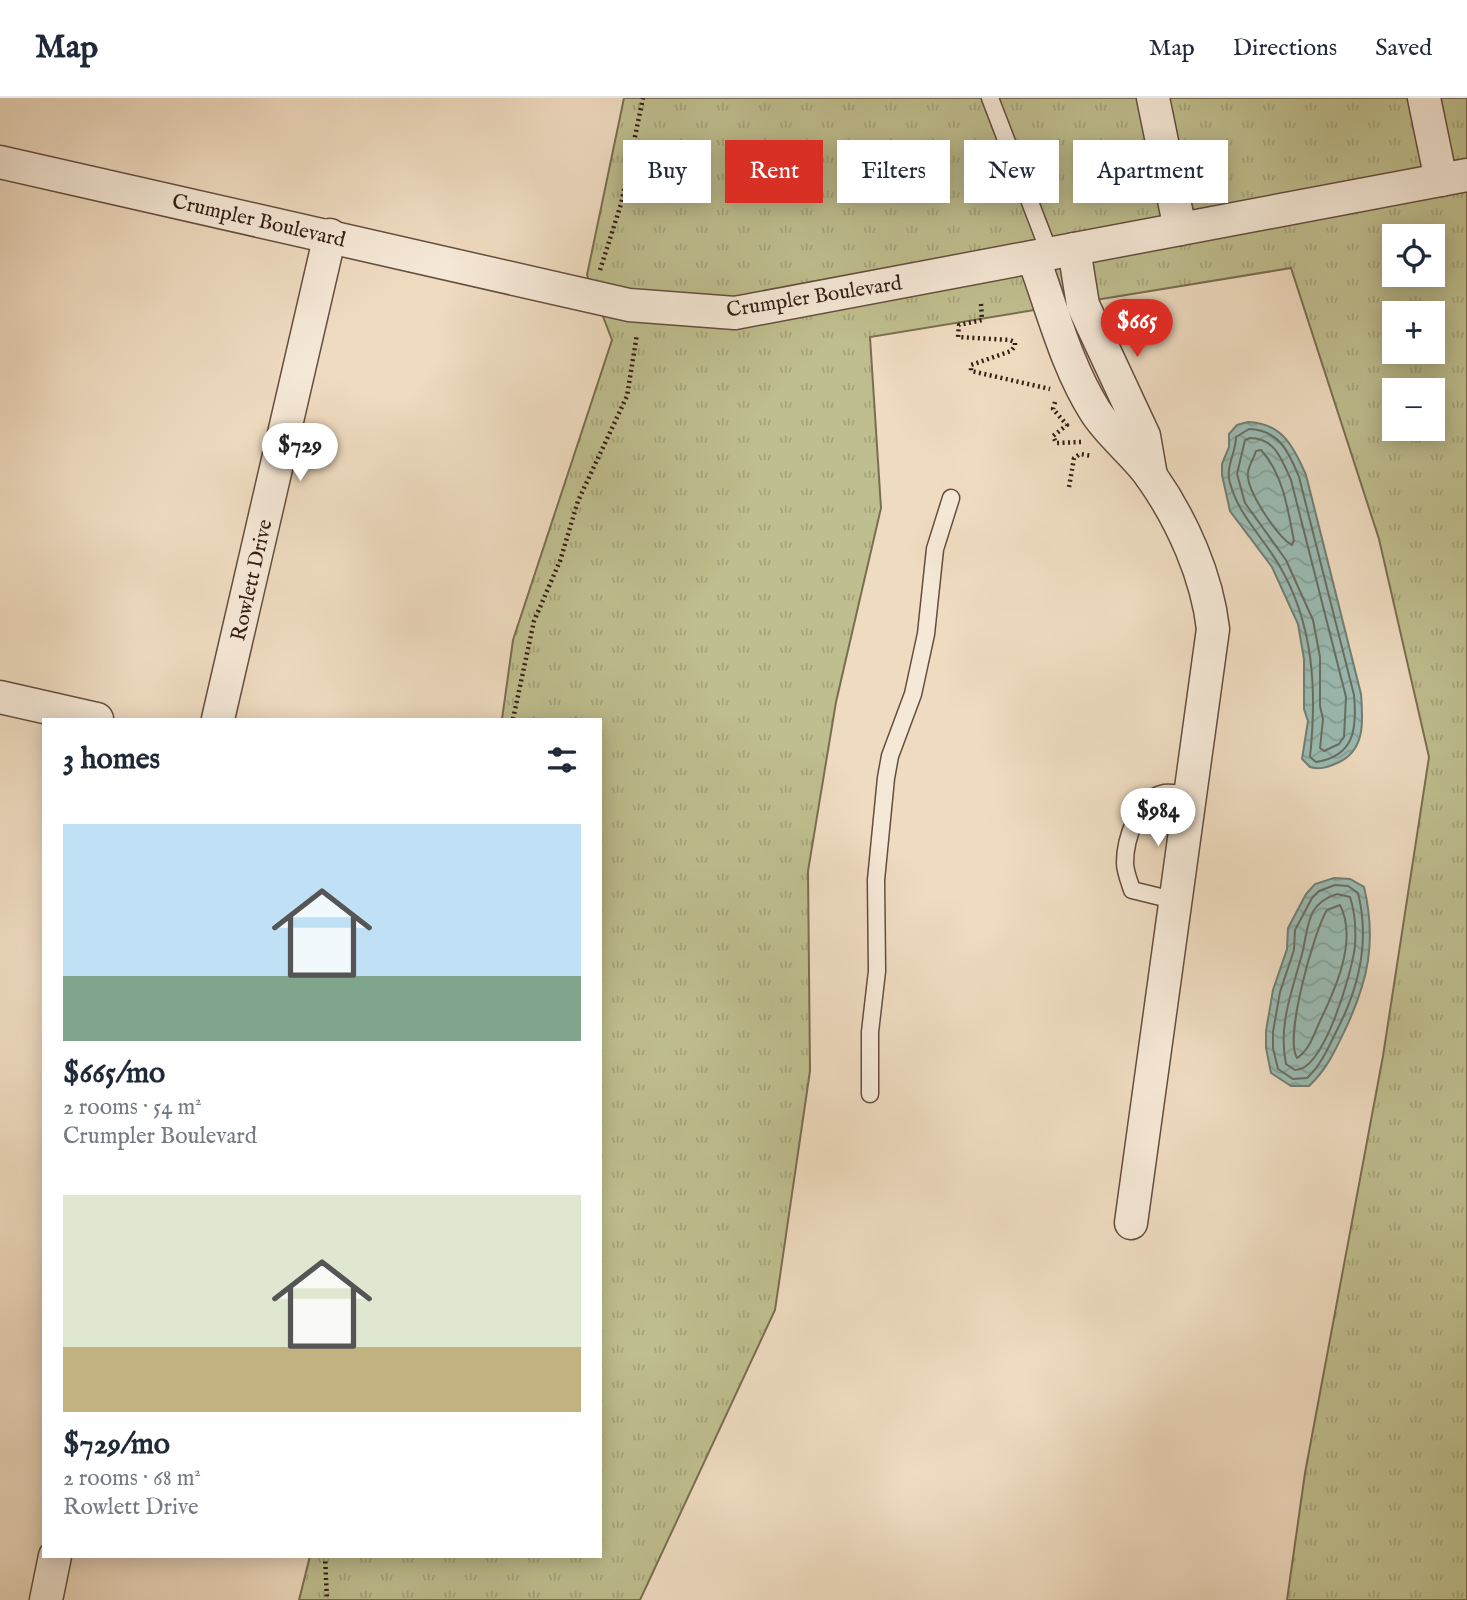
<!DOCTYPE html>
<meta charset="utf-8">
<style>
:root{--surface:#fff;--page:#f6f6f7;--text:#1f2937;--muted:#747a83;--line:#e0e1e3;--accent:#d93025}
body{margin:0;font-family:"IM FELL English",serif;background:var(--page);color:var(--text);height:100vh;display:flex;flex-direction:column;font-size:26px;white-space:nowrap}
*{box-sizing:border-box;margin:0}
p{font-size:23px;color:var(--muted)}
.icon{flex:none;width:38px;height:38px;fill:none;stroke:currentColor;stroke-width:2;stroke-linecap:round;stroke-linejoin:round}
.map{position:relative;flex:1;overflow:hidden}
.details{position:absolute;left:42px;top:620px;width:560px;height:840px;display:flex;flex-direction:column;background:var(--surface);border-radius:0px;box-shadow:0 4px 18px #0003}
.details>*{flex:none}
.hud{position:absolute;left:623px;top:42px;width:665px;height:63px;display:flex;gap:14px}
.tools{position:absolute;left:1382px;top:126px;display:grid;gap:14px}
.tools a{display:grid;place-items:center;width:63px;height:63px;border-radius:0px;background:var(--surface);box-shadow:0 4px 18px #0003;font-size:35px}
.price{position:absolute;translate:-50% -60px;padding:0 16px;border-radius:24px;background:#fff;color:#222;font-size:23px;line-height:46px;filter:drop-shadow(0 2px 4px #0008)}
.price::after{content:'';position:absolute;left:50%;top:42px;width:21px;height:16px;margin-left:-10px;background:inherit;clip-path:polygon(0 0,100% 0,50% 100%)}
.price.active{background:var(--accent);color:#fff}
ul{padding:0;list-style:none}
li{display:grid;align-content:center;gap:14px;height:371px;padding:0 21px}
li span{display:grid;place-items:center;height:217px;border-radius:0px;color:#555}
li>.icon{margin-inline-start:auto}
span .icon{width:126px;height:126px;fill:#fffc;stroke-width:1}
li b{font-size:30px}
h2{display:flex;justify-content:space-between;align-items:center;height:84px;padding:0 21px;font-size:30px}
.tag{padding:0 24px;border-radius:0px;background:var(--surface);box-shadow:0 4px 18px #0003;font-size:24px;line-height:63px}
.tag.active{background:var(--accent);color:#fff}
header{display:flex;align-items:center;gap:42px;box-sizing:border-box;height:98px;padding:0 35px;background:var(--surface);border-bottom:2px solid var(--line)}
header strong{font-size:33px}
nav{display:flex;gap:38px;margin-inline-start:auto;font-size:24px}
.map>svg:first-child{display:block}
.grass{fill:url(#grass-tufts);stroke:#7a6e51;stroke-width:2;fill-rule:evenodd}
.water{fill:url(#water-waves);stroke:#727d73;stroke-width:2}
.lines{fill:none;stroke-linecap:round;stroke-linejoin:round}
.shore{stroke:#686d63;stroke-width:2}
.service-casing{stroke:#644e3f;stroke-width:19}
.minor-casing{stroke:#644e3f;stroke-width:35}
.path{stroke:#351f14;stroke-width:4.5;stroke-dasharray:2 3.5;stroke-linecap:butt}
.service{stroke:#f5e8d6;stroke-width:16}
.minor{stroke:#f5e8d6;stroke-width:32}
.labels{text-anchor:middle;stroke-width:7;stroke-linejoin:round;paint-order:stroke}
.street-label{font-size:21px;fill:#351f14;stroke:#f5e8d6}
</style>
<header>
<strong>Map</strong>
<nav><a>Map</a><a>Directions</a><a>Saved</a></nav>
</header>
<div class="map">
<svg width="1467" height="1502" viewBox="0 0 1467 1502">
<defs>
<pattern id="grass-tufts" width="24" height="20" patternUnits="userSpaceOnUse" patternTransform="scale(1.75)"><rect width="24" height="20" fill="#bfbe8e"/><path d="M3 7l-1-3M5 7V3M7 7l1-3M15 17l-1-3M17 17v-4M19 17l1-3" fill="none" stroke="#a5a37a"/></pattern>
<pattern id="water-waves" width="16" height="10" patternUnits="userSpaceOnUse" patternTransform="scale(1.75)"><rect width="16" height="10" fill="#9abbb2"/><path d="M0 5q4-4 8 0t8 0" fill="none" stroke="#85a098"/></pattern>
</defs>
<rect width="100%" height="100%" fill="#efdbc0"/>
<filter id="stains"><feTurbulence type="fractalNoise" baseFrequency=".00286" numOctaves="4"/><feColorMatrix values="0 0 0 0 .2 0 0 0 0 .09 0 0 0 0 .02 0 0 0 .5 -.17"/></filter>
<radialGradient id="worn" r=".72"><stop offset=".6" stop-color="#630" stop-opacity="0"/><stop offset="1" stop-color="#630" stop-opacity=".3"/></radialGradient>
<path class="grass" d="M624 0H1467V1502H1287L1305 1375 1383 958 1429 659 1379 441 1291 170 870 239 881 410 836 604 808 773 810 973 775 1212 640 1502H299L310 1458H600V621H502L513 542 612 242 587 177ZM1395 138H1433V177H1395ZM1395 215H1433V254H1395ZM1395 292H1433V331H1395Z"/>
<g class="water">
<path d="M1248 324C1282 325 1294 349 1306 377L1361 596C1363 622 1366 653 1337 665 1328 669 1320 672 1310 669L1302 661 1308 623 1304 611V561L1298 526 1272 469 1230 413 1222 377V366L1229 349V336L1237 327Z"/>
<path d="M1334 780 1350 781 1364 789C1377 844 1368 884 1344 934 1334 955 1326 972 1309 988H1291L1271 975 1266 950V933L1273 892 1287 851 1288 830 1306 796 1315 786Z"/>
</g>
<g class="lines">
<g class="shore">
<path d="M1249 331C1279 332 1289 354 1299 379L1354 597C1357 630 1355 658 1316 664L1310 659C1317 593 1314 526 1279 467 1262 438 1239 418 1230 385 1225 369 1236 355 1236 339Z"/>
<path d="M1250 340C1275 340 1282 362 1291 382L1346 599 1344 639 1339 646 1324 653 1320 650 1323 621 1320 608V559L1313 522 1286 462 1245 405 1237 376 1245 342Z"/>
<path d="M1261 352C1283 376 1288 412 1294 443L1292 447C1278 440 1245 391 1248 374 1249 367 1254 360 1256 353Z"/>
<path d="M1335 787 1348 788 1358 795C1370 843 1360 887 1338 930 1329 948 1322 966 1307 980L1293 981 1278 971 1273 950V934L1280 894 1294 852 1295 832 1312 800 1319 793Z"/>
<path d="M1337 796 1350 799C1355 814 1356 832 1355 848 1352 874 1324 973 1295 972L1286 966C1278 927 1292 894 1302 856 1309 830 1305 806 1337 796Z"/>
<path d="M1340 807C1358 842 1335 892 1320 923 1314 936 1309 953 1297 960 1284 940 1314 833 1327 812Z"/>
</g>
<g class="service-casing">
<g id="service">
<path d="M990 0 1050 156"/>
<path d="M1177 803 1132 792C1129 783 1125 773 1125 765 1125 742 1138 700 1164 695 1172 694 1184 696 1192 697"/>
<path d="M870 996V934L877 873 876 782 886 680 890 658 913 596 926 536 935 451 951 400"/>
</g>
</g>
<g class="minor-casing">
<g id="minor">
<path d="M1153 0 1180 131"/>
<path d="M1424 0 1441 82"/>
<path d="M0 64 629 207 735 215 1467 77"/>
<path d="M1074 151 1083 207 1144 338 1151 378"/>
<path d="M1033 159C1052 210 1066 267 1095 313 1110 337 1135 355 1151 378 1182 422 1207 478 1213 531L1131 1125"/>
<path d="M0 599 97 621"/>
<path d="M218 621 330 137"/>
<path d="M46 1502 55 1458"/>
</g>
</g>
<g class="path">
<path d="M600 172 621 106 643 0"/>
<path d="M981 206 982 222 959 227 958 239 1010 242 1015 244V248L1011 253 971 267V273L1050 291"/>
<path d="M1055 304 1053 311 1067 327 1053 338 1056 345 1081 344"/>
<path d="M1069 389 1074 360 1080 356 1092 358"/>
<path d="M513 621 534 523 560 463 578 403 627 298 637 236"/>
<path d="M325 1458 327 1502"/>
</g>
<use href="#service" class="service"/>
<use href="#minor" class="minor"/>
</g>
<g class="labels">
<g class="street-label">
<text transform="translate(259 122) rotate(13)" y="7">Crumpler Boulevard</text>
<text transform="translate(814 198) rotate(-9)" y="7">Crumpler Boulevard</text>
<text transform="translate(251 482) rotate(-77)" y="7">Rowlett Drive</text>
</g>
</g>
<rect width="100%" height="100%" filter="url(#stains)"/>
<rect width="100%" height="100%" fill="url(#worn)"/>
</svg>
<div class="tools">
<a><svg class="icon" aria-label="locate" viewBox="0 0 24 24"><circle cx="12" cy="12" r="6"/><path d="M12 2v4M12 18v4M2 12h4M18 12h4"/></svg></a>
<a>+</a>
<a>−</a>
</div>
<b class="price active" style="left:1137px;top:261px">$665</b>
<b class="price" style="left:300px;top:385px">$729</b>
<b class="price" style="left:1158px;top:750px">$984</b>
<div class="hud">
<a class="tag">Buy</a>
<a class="tag active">Rent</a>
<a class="tag">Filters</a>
<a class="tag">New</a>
<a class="tag">Apartment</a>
</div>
<section class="details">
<h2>3 homes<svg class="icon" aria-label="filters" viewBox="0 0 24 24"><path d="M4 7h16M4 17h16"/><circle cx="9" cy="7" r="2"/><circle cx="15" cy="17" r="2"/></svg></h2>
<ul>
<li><span style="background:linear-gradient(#bfe0f5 70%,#7fa58c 0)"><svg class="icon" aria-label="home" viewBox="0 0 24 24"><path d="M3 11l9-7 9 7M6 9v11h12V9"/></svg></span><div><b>$665/mo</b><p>2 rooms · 54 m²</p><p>Crumpler Boulevard</p></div></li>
<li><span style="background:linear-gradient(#dfe7d0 70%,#c2b280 0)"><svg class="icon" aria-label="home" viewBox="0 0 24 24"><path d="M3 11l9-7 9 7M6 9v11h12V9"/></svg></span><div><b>$729/mo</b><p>2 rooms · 68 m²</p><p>Rowlett Drive</p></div></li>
</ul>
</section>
</div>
